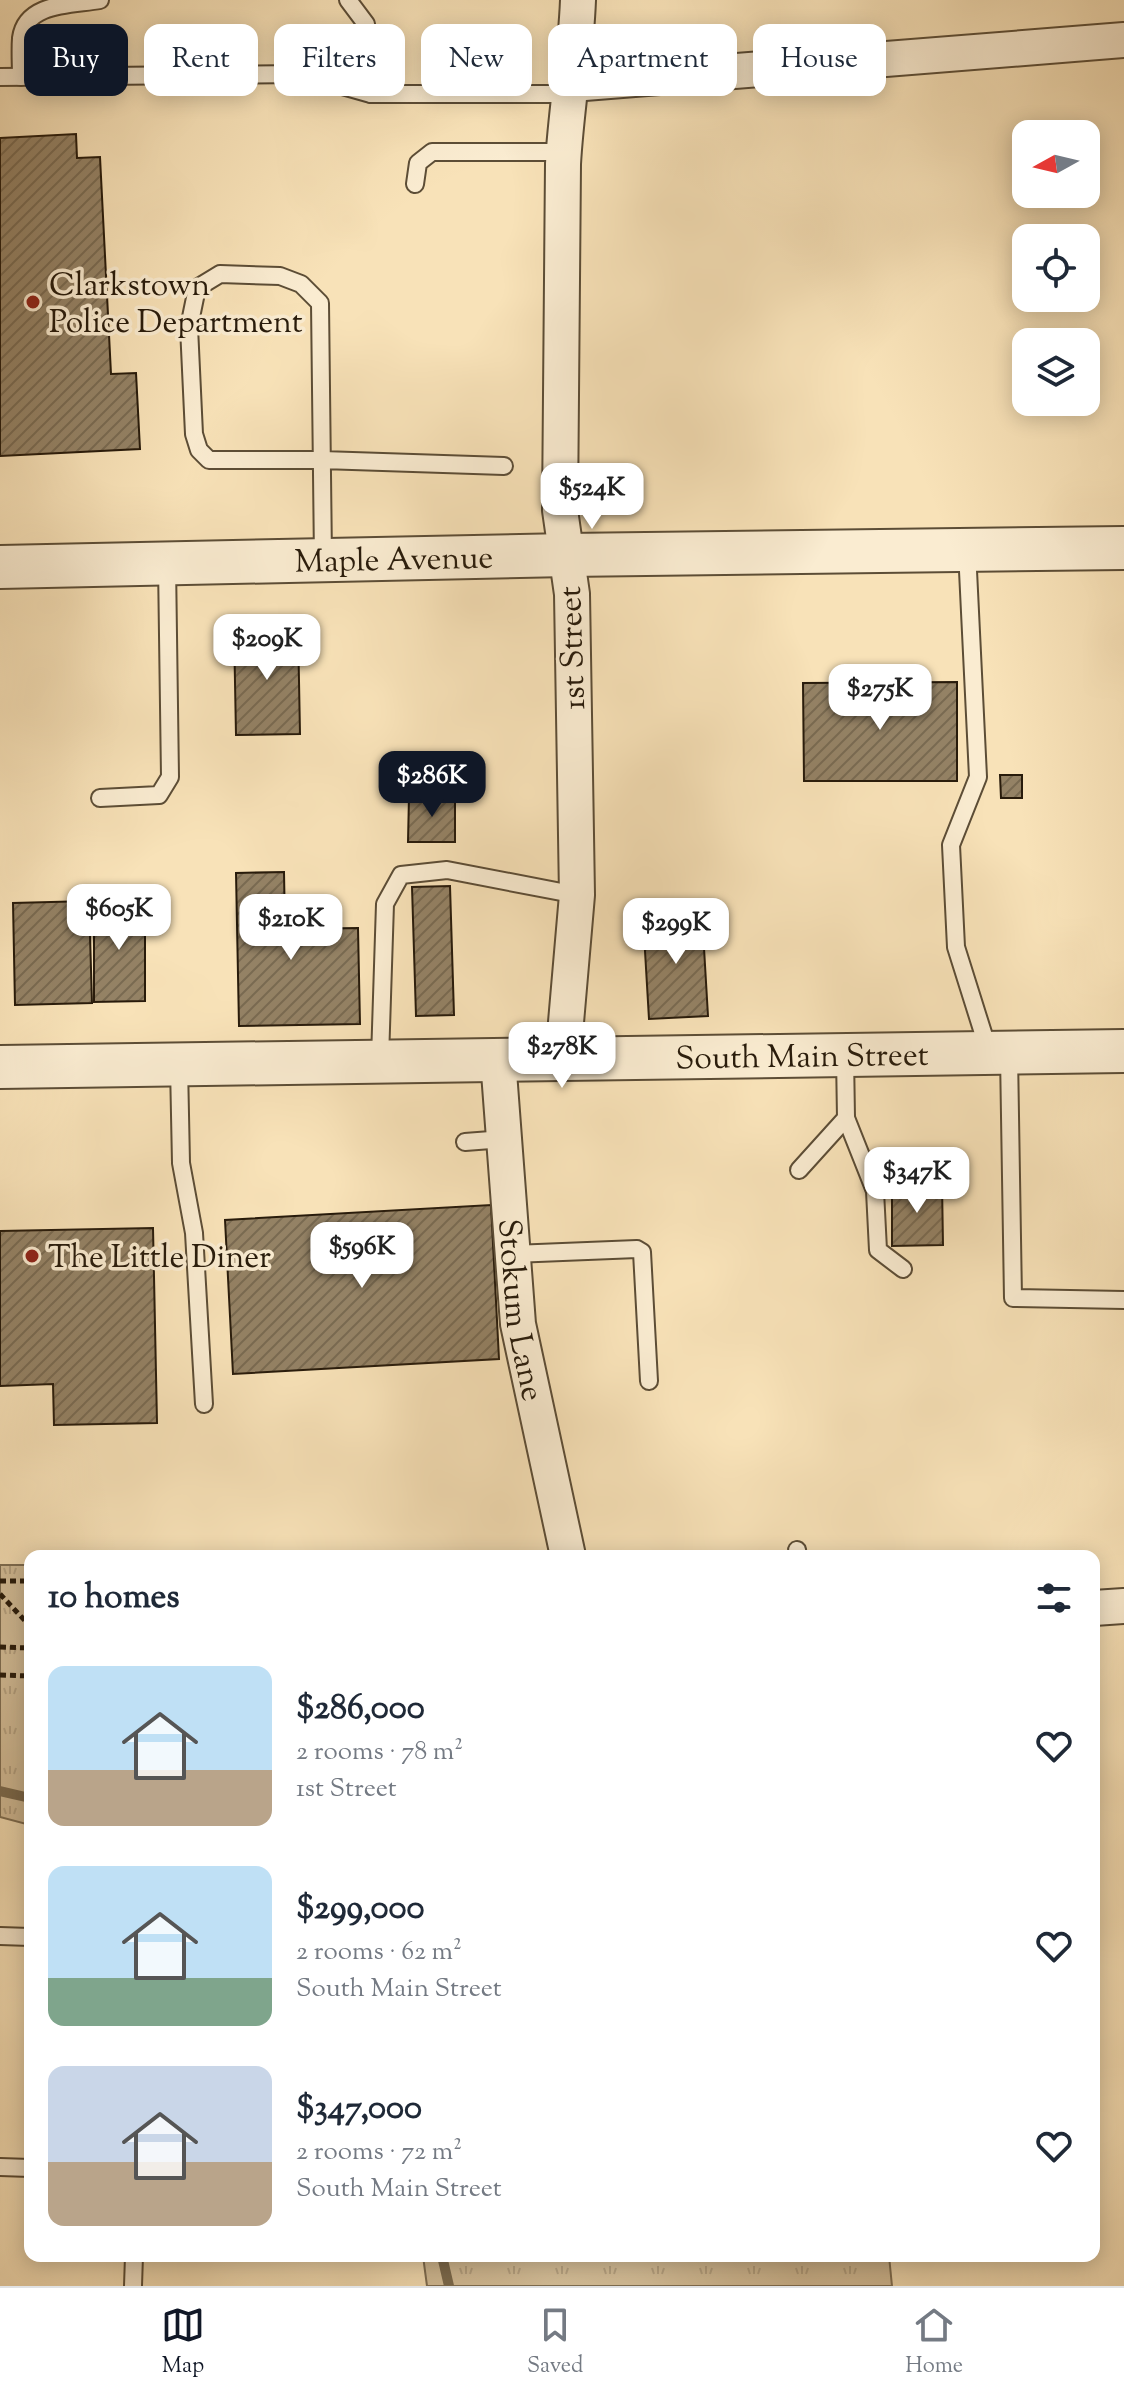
<!DOCTYPE html>
<meta charset="utf-8">
<style>
:root{--surface:#fff;--page:#f2f2f3;--text:#1f2937;--muted:#747a83;--line:#e0e1e3;--accent:#111827}
body{margin:0;font-family:"Sorts Mill Goudy",serif;background:var(--page);color:var(--text);height:100vh;display:flex;flex-direction:column;font-size:30px;white-space:nowrap}
*{box-sizing:border-box;margin:0}
p{font-size:26px;color:var(--muted)}
.icon{flex:none;width:44px;height:44px;fill:none;stroke:currentColor;stroke-width:2;stroke-linecap:round;stroke-linejoin:round}
.map{position:relative;flex:1;overflow:hidden}
.side{position:absolute;left:24px;top:1550px;width:1076px;height:712px;display:flex;flex-direction:column;background:var(--surface);border-radius:16px;box-shadow:0 4px 20px #0003}
.side>*{flex:none}
.guide{position:absolute;left:24px;top:24px;width:1076px;height:72px;display:flex;gap:16px}
.needle{width:52px;rotate:262deg}
.controls{position:absolute;left:1012px;top:120px;display:grid;gap:16px}
.controls a{display:grid;place-items:center;width:88px;height:88px;border-radius:16px;background:var(--surface);box-shadow:0 4px 20px #0003;font-size:40px}
.price{position:absolute;translate:-50% -68px;padding:0 18px;border-radius:16px;background:#fff;color:#222;font-size:26px;line-height:52px;filter:drop-shadow(0 2px 4px #0008)}
.price::after{content:'';position:absolute;left:50%;top:48px;width:24px;height:18px;margin-left:-12px;background:inherit;clip-path:polygon(0 0,100% 0,50% 100%)}
.price.selected{background:var(--accent);color:#fff}
ul{padding:0;list-style:none}
li{display:flex;align-items:center;gap:24px;height:200px;padding:0 24px}
li span{display:grid;place-items:center;flex:none;width:224px;height:160px;border-radius:16px;color:#555}
li>.icon{margin-inline-start:auto}
span .icon{width:96px;height:96px;fill:#fffc;stroke-width:1}
li b{font-size:34px}
h2{display:flex;justify-content:space-between;align-items:center;height:96px;padding:0 24px;font-size:34px}
.pill{padding:0 28px;border-radius:16px;background:var(--surface);box-shadow:0 4px 20px #0003;font-size:28px;line-height:72px}
.pill.selected{background:var(--accent);color:#fff}
.menu{display:flex;justify-content:space-around;align-items:center;height:112px;border-top:2px solid var(--line);background:var(--surface);font-size:22px;color:var(--muted)}
.menu a{display:grid;justify-items:center;gap:4px}
.menu .selected{color:var(--accent)}
.map>svg:first-child{display:block}
.grass{fill:url(#grass-tufts);stroke:#7e6e53;stroke-width:2}
.lines{fill:none;stroke-linecap:round;stroke-linejoin:round}
.stream{stroke:#7a6a4f;stroke-width:10}
.building{fill:url(#building-hatch);stroke:#281b0b;stroke-width:2}
.service-casing{stroke:#5c4d36;stroke-width:20}
.minor-casing{stroke:#5c4d36;stroke-width:38}
.tertiary-casing{stroke:#5c4d36;stroke-width:46}
.path{stroke:#281b0b;stroke-width:5;stroke-dasharray:6 4;stroke-linecap:butt}
.service{stroke:#faecd1;stroke-width:16}
.minor{stroke:#faecd1;stroke-width:34}
.tertiary{stroke:#faecd1;stroke-width:42}
.poi-dot{fill:#8f2418;stroke:#faecd1;stroke-width:3}
.labels{text-anchor:middle;stroke-width:7;stroke-linejoin:round;paint-order:stroke}
.poi-label{font-size:32px;fill:#281b0b;stroke:#faecd1;text-anchor:start}
.street-label{font-size:32px;fill:#281b0b;stroke:#faecd1}
</style>
<div class="map">
<svg width="1124" height="2286" viewBox="0 0 1124 2286">
<defs>
<pattern id="grass-tufts" width="24" height="20" patternUnits="userSpaceOnUse" patternTransform="scale(2)"><rect width="24" height="20" fill="#d5c09b"/><path d="M3 7l-1-3M5 7V3M7 7l1-3M15 17l-1-3M17 17v-4M19 17l1-3" fill="none" stroke="#b7a484"/></pattern>
<pattern id="building-hatch" width="6" height="6" patternUnits="userSpaceOnUse" patternTransform="scale(2)"><rect width="6" height="6" fill="#948265"/><path d="M-1 1l2-2M0 6l6-6M5 7l2-2" fill="none" stroke="#796a51"/></pattern>
</defs>
<rect width="100%" height="100%" fill="#f8e2b8"/>
<filter id="stains"><feTurbulence type="fractalNoise" baseFrequency=".0025" numOctaves="4"/><feColorMatrix values="0 0 0 0 .2 0 0 0 0 .09 0 0 0 0 .02 0 0 0 .5 -.17"/></filter>
<radialGradient id="worn" r=".72"><stop offset=".6" stop-color="#630" stop-opacity="0"/><stop offset="1" stop-color="#630" stop-opacity=".3"/></radialGradient>
<g class="grass">
<path d="M0 1565H30V1825L0 1817Z"/>
<path d="M423 2256H889L892 2286H427Z"/>
</g>
<g class="lines">
<g class="stream">
<path d="M0 1791 30 1798"/>
<path d="M442 2256 449 2286"/>
</g>
</g>
<g class="building">
<path d="M76 134 77 158 100 157 111 374 136 373 140 449 0 456V138Z"/>
<path d="M298 628 300 734 236 735 234 629Z"/>
<path d="M957 682V781H804L803 683Z"/>
<path d="M1000 775H1022V798H1001Z"/>
<path d="M409 796H455V842H408Z"/>
<path d="M284 872 285 929 358 928 360 1024 239 1026 236 873Z"/>
<path d="M450 886 454 1015 416 1016 412 887Z"/>
<path d="M89 901 92 1003 15 1005 13 903Z"/>
<path d="M94 902H145V1001L94 1002Z"/>
<path d="M702 914 708 1016 649 1019 643 917Z"/>
<path d="M892 1184H942L943 1245 892 1246Z"/>
<path d="M491 1205 499 1359 233 1374 225 1220Z"/>
<path d="M153 1228 157 1423 54 1425 53 1384 0 1386V1231Z"/>
</g>
<g class="lines">
<g class="service-casing">
<g id="service">
<path d="M348 0 366 24 371 94"/>
<path d="M0 77 300 74 371 94H571"/>
<path d="M21 77C21 64 20 51 21 38 26 2 72 5 100 0"/>
<path d="M415 184 418 163 432 152H564"/>
<path d="M967 550 978 777 951 845 956 947 989 1052"/>
<path d="M323 559 320 303 301 284 280 276 220 274 197 288 189 327 194 434 199 450 209 460H322L504 466"/>
<path d="M100 798 159 795 170 777 167 564"/>
<path d="M1009 1055 1013 1298 1124 1300"/>
<path d="M380 1059 385 904 401 875 447 870 577 895"/>
<path d="M179 1066 181 1163 194 1233 204 1404"/>
<path d="M846 1118 875 1191 878 1250 903 1269"/>
<path d="M465 1142 504 1139"/>
<path d="M799 1170 846 1118 845 1056"/>
<path d="M513 1254 637 1249 642 1252 649 1381"/>
<path d="M797 1550 798 1556"/>
<path d="M0 1936 30 1937"/>
<path d="M0 2167 30 2168"/>
<path d="M133 2286 134 2256"/>
</g>
</g>
<g class="minor-casing">
<g id="minor">
<path d="M572 84 1124 40"/>
<path d="M563 1057 577 895 572 594 560 510 563 164C566 109 576 55 578 0"/>
<path id="s1" d="M498 1059 518 1324 568 1556"/>
<path d="M1094 1608 1124 1606"/>
</g>
</g>
<g class="tertiary-casing">
<g id="tertiary">
<path id="s2" d="M0 567 567 555 1124 548"/>
<path id="s3" d="M0 1067 1124 1051"/>
</g>
</g>
<g class="path">
<path d="M0 1581H30"/>
<path d="M0 1594 30 1626"/>
<path d="M0 1647 30 1648"/>
<path d="M0 1675 30 1676"/>
</g>
<use href="#service" class="service"/>
<use href="#minor" class="minor"/>
<use href="#tertiary" class="tertiary"/>
</g>
<g class="poi-dot">
<circle cx="33" cy="302" r="8"/>
<circle cx="32" cy="1256" r="8"/>
</g>
<g class="labels">
<g class="poi-label">
<text x="49" y="295">Clarkstown<tspan x="49" dy="37">Police Department</tspan></text>
<text x="48" y="1267">The Little Diner</text>
</g>
<g class="street-label">
<text dy="11" stroke="none"><textPath href="#s2" startOffset="394">Maple Avenue</textPath></text>
<text transform="translate(571 648) rotate(-92)" y="11">1st Street</text>
<text dy="11" stroke="none"><textPath href="#s3" startOffset="802">South Main Street</textPath></text>
<text dy="11" stroke="none"><textPath href="#s1" startOffset="252">Stokum Lane</textPath></text>
</g>
</g>
<rect width="100%" height="100%" filter="url(#stains)"/>
<rect width="100%" height="100%" fill="url(#worn)"/>
</svg>
<div class="controls">
<a><svg class="needle" viewBox="-14 -14 28 28"><path d="M0-13l5 13h-10z" fill="#e53935"/><path d="M0 13l5-13h-10z" fill="#747a83"/></svg></a>
<a><svg class="icon" aria-label="locate" viewBox="0 0 24 24"><circle cx="12" cy="12" r="6"/><path d="M12 2v4M12 18v4M2 12h4M18 12h4"/></svg></a>
<a><svg class="icon" aria-label="layers" viewBox="0 0 24 24"><path d="M12 4l9 5-9 5-9-5zM3 14l9 5 9-5"/></svg></a>
</div>
<b class="price" style="left:592px;top:531px">$524K</b>
<b class="price" style="left:267px;top:682px">$209K</b>
<b class="price" style="left:880px;top:732px">$275K</b>
<b class="price selected" style="left:432px;top:819px">$286K</b>
<b class="price" style="left:119px;top:952px">$605K</b>
<b class="price" style="left:291px;top:962px">$210K</b>
<b class="price" style="left:676px;top:966px">$299K</b>
<b class="price" style="left:562px;top:1090px">$278K</b>
<b class="price" style="left:917px;top:1215px">$347K</b>
<b class="price" style="left:362px;top:1290px">$596K</b>
<div class="guide">
<a class="pill selected">Buy</a>
<a class="pill">Rent</a>
<a class="pill">Filters</a>
<a class="pill">New</a>
<a class="pill">Apartment</a>
<a class="pill">House</a>
</div>
<section class="side">
<h2>10 homes<svg class="icon" aria-label="filters" viewBox="0 0 24 24"><path d="M4 7h16M4 17h16"/><circle cx="9" cy="7" r="2"/><circle cx="15" cy="17" r="2"/></svg></h2>
<ul>
<li><span style="background:linear-gradient(#bfe0f5 65%,#b9a48a 0)"><svg class="icon" aria-label="home" viewBox="0 0 24 24"><path d="M3 11l9-7 9 7M6 9v11h12V9"/></svg></span><div><b>$286,000</b><p>2 rooms · 78 m²</p><p>1st Street</p></div><svg class="icon" aria-label="heart" viewBox="0 0 24 24"><path d="M12 20l-8-8c-3-5 5-10 8-4 3-6 11-1 8 4z"/></svg></li>
<li><span style="background:linear-gradient(#bfe0f5 70%,#7fa58c 0)"><svg class="icon" aria-label="home" viewBox="0 0 24 24"><path d="M3 11l9-7 9 7M6 9v11h12V9"/></svg></span><div><b>$299,000</b><p>2 rooms · 62 m²</p><p>South Main Street</p></div><svg class="icon" aria-label="heart" viewBox="0 0 24 24"><path d="M12 20l-8-8c-3-5 5-10 8-4 3-6 11-1 8 4z"/></svg></li>
<li><span style="background:linear-gradient(#c9d6e8 60%,#b9a48a 0)"><svg class="icon" aria-label="home" viewBox="0 0 24 24"><path d="M3 11l9-7 9 7M6 9v11h12V9"/></svg></span><div><b>$347,000</b><p>2 rooms · 72 m²</p><p>South Main Street</p></div><svg class="icon" aria-label="heart" viewBox="0 0 24 24"><path d="M12 20l-8-8c-3-5 5-10 8-4 3-6 11-1 8 4z"/></svg></li>
</ul>
</section>
</div>
<nav class="menu">
<a class="selected"><svg class="icon" aria-label="map" viewBox="0 0 24 24"><path d="M3 6l6-2 6 2 6-2v14l-6 2-6-2-6 2zM9 4v14M15 6v14"/></svg>Map</a>
<a><svg class="icon" aria-label="saved" viewBox="0 0 24 24"><path d="M7 4h10v16l-5-4-5 4z"/></svg>Saved</a>
<a><svg class="icon" aria-label="home" viewBox="0 0 24 24"><path d="M3 11l9-7 9 7M6 9v11h12V9"/></svg>Home</a>
</nav>
